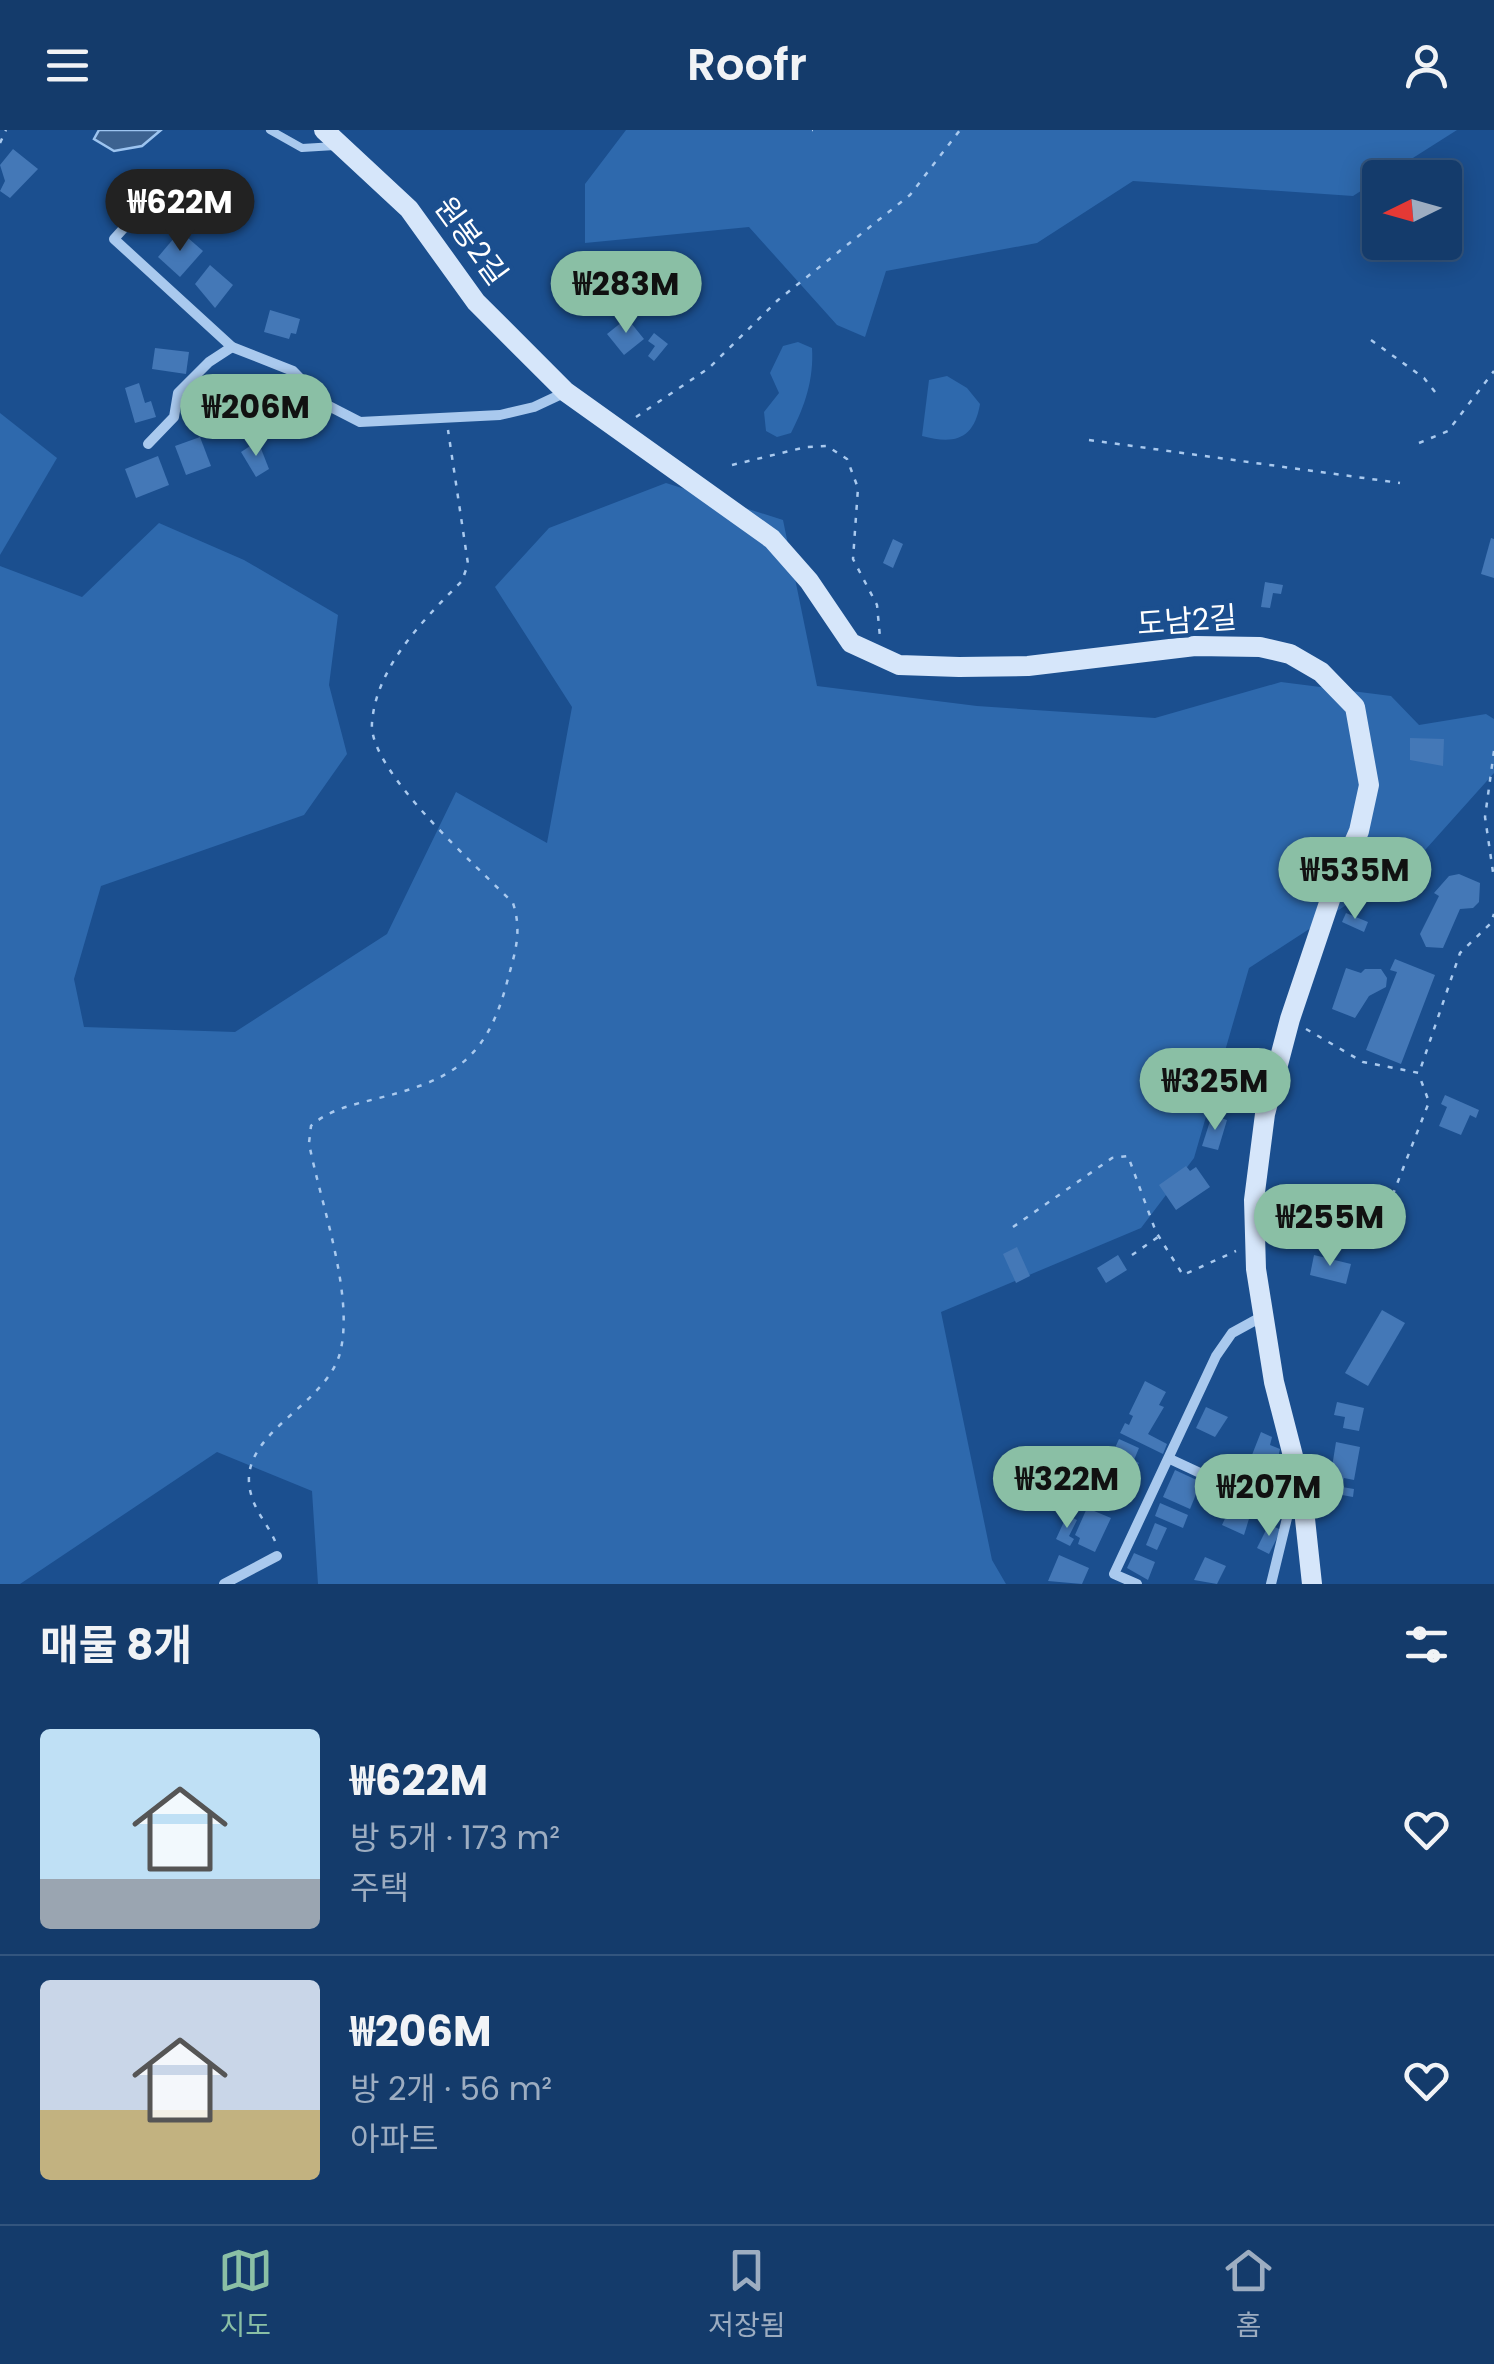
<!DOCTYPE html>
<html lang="ko">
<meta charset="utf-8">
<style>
:root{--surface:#143b6b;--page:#1d4271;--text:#f1f3f6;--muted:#9dadc1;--line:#33557e;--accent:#8abfa5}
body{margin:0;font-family:Poppins,"Noto Sans KR",sans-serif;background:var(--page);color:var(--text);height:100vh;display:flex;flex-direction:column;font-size:38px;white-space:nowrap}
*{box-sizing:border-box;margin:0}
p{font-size:32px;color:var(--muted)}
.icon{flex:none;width:55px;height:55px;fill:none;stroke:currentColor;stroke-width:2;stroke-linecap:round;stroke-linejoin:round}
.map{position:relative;height:1454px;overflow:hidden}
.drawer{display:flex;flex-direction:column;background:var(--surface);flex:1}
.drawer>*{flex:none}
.needle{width:65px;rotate:265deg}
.buttons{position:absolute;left:1362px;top:30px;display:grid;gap:20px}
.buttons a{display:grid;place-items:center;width:100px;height:100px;border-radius:10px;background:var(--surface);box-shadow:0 5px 25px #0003,0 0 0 2px var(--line);font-size:50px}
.price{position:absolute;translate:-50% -85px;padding:0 22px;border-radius:35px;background:var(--accent);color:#111;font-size:32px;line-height:65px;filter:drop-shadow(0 2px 5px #0008)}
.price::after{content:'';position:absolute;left:50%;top:60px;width:30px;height:22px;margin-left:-15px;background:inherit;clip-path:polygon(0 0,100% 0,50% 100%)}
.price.on{background:#222;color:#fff}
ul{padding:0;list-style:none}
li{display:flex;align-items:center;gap:30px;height:250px;padding:0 40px}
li+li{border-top:2px solid var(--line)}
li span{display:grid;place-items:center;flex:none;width:280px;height:200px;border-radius:10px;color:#555}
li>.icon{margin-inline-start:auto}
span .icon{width:120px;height:120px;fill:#fffc;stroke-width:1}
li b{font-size:42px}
h2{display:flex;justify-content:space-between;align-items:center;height:120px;padding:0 40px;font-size:42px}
header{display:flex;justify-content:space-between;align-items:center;height:130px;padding:0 40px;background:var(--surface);font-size:45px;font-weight:600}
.dock{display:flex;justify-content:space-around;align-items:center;height:140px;border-top:2px solid var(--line);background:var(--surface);font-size:28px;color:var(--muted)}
.dock a{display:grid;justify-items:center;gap:5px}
.dock .on{color:var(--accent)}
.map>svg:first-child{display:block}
.green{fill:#2e69ad}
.water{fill:#3c6290;stroke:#9cc4f0;stroke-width:2.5}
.building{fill:#4478b7}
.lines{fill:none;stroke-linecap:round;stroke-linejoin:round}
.path{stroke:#a9c9ee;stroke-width:2.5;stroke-dasharray:5 8;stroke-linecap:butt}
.service{stroke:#a9c9ee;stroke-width:8}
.minor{stroke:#a9c9ee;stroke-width:10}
.secondary{stroke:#d6e6fa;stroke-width:20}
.labels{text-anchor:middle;stroke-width:9;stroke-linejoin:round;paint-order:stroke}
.street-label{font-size:30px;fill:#fff;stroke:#1b4f8f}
</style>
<header><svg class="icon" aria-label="menu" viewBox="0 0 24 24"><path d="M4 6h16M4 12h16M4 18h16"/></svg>Roofr<svg class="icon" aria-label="person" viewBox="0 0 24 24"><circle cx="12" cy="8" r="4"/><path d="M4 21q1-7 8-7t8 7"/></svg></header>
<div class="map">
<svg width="1494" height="1454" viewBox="0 0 1494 1454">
<rect width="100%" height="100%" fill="#1b4f8f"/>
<g class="green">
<path d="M626 0H1457L1353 66 1133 51 1037 113 886 141 865 207 837 195 749 97 585 113V54Z"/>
<path d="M798 212 812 218C814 249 805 276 791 303L777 307 766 301 764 282 779 263 770 243 783 216Z"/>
<path d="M947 246 967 258 980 274C974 309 955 315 922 306L929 250Z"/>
<path d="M0 283 57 328 0 425Z"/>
<path d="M666 353 783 390 817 556 977 576 1155 588 1281 552 1391 566 1419 595 1486 584 1494 589V643L1417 729 1249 838 1194 1028 1141 1098 941 1182 992 1430 1006 1454H318L312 1361 217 1322 20 1454H0V436L82 467 159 393 244 430 338 485 329 555 347 624 304 685 101 756 74 849 84 897 235 902 387 804 456 662 547 713 572 577 495 457 549 398Z"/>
</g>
<path class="water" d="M99 0H161L142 16 114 21 94 9Z"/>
<g class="building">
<path d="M13 19 38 39 10 68 0 61 5 51 0 35Z"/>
<path d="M180 101 203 121 180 147 158 127Z"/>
<path d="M210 135 233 155 215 178 195 154Z"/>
<path d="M270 180 300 189 296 204 291 203 289 209 264 202Z"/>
<path d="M627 188 644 209 624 225 607 204Z"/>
<path d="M654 203 668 214 654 231 648 226 655 216 648 211Z"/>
<path d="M155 218 189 222 186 244 152 239Z"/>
<path d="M139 253 145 273 151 271 156 287 135 293 125 258Z"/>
<path d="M200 307 211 336 186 345 175 316Z"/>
<path d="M258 311 269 339 256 347 241 322Z"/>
<path d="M158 326 169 355 136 368 125 339Z"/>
<path d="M1491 408 1494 409V448L1481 444Z"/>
<path d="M893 409 903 414 893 438 883 433Z"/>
<path d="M1265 452 1283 455 1281 464 1273 463 1270 478 1261 477Z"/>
<path d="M1410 608 1444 609 1443 636 1410 630Z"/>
<path d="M1459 744 1480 753 1479 772 1473 778 1460 779 1443 818 1426 817 1420 804 1439 766 1434 763 1449 746Z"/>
<path d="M1346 783 1368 792 1364 802 1342 792Z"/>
<path d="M1395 829 1435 845 1401 934 1366 920 1397 842 1390 840Z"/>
<path d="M1346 838 1361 843 1365 839H1381L1387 848 1386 857 1369 866 1355 888 1332 879Z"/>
<path d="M1445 965 1479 980 1476 988 1470 985 1461 1005 1439 996 1447 977 1441 974Z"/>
<path d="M1212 985 1227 990 1218 1020 1202 1016Z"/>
<path d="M1186 1036 1190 1041 1196 1037 1210 1057 1176 1080 1159 1055Z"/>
<path d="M1333 1079 1370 1088 1365 1108 1328 1098Z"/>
<path d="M1017 1117 1030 1146 1016 1153 1003 1124Z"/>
<path d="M1118 1125 1127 1140 1106 1153 1097 1138Z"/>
<path d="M1314 1125 1351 1134 1346 1154 1310 1145Z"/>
<path d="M1382 1180 1405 1193 1368 1256 1345 1243Z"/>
<path d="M1145 1251 1166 1262 1159 1275 1164 1277 1148 1304 1167 1314 1163 1324 1120 1303 1125 1293 1129 1295 1133 1286 1129 1284Z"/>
<path d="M1337 1272 1364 1278 1359 1301 1343 1298 1345 1287 1334 1285Z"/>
<path d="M1206 1277 1228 1287 1215 1307 1196 1298Z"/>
<path d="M1261 1302 1272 1307 1270 1315 1280 1319 1275 1341 1250 1330Z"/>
<path d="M1119 1309 1139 1318 1134 1330 1139 1333 1125 1353 1111 1347 1113 1341 1106 1338Z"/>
<path d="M1336 1312 1360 1317 1354 1350 1344 1348 1342 1357 1354 1359 1353 1367 1320 1361 1324 1336 1332 1337Z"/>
<path d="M1175 1340 1201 1352 1190 1379 1163 1367Z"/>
<path d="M1235 1367 1253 1376 1244 1405 1222 1395Z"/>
<path d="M1160 1373 1188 1385 1183 1398 1155 1386Z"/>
<path d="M1087 1378 1111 1388 1095 1422 1078 1414 1080 1408 1075 1405Z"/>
<path d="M1067 1385 1077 1390 1069 1406 1074 1409 1070 1416 1056 1409Z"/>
<path d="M1155 1393 1167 1398 1157 1420 1146 1415Z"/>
<path d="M1269 1394 1281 1400 1269 1424 1257 1418Z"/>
<path d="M1134 1423 1155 1432 1148 1450 1127 1438Z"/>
<path d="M1059 1425 1089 1438 1082 1454 1048 1451Z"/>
<path d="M1205 1427 1226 1436 1217 1454 1194 1450Z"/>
</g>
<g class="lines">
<g class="path">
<path d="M812 0H813"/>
<path d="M0 13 6 0"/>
<path d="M1371 210 1424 248 1439 267"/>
<path d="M636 287 709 238 778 170 910 65 960 0"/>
<path d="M1089 310 1400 353"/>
<path d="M1419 313 1448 301 1494 241"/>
<path d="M732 335 806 317 827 316 847 329 858 358 853 429 877 475 880 507"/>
<path d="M1494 621 1485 687 1494 749"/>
<path d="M1306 899 1363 932 1419 943 1460 823 1491 793 1494 784"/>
<path d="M1388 1077 1429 972 1419 945"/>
<path d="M1013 1097 1112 1028 1128 1026 1156 1102 1183 1145 1236 1121"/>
<path d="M1132 1125 1158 1107"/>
<path d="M275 1411C268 1395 255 1381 251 1364 234 1304 325 1278 340 1223 355 1165 320 1072 309 1013L311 996C328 980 352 975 375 969 448 951 485 933 506 856 514 825 523 804 513 773 479 738 368 641 372 593 376 537 424 489 462 451L468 434 448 300"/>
</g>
<path class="service" d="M270 0 302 18 335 16"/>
<g class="minor">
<path d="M151 68 114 109 232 217 293 241 325 274 360 292 500 285 534 277 566 262"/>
<path d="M148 314 174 287 178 263 209 232 232 217"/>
<path d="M1170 1329 1288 1384"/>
<path d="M224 1454 277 1426"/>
<path d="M1137 1454 1114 1444 1216 1226 1232 1203 1263 1186"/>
<path d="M1271 1454 1288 1384 1289 1337"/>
</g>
<path class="secondary" d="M324 0 409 79 476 172 566 262 772 409 809 451 851 513 899 535 959 537 1028 536 1195 516 1260 517 1290 524 1321 542 1355 577 1369 655 1359 701 1333 761 1290 889 1265 984 1254 1070 1256 1139 1274 1252 1302 1361 1312 1454"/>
</g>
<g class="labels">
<g class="street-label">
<text transform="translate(471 111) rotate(54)" y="10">원봉2길</text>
<text transform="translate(1187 491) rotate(-4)" y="10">도남2길</text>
</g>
</g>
</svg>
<div class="buttons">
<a><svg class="needle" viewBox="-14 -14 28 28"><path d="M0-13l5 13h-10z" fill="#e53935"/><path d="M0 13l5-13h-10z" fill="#9dadc1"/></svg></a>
</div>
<b class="price on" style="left:180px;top:124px">₩622M</b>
<b class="price" style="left:626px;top:206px">₩283M</b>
<b class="price" style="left:256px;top:329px">₩206M</b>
<b class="price" style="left:1355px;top:792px">₩535M</b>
<b class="price" style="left:1215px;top:1003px">₩325M</b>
<b class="price" style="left:1330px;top:1139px">₩255M</b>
<b class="price" style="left:1067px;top:1401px">₩322M</b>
<b class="price" style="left:1269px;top:1409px">₩207M</b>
</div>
<section class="drawer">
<h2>매물 8개<svg class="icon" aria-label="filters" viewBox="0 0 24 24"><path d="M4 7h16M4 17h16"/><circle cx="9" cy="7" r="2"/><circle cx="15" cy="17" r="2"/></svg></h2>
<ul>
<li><span style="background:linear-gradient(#bfe0f5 75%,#9aa5b1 0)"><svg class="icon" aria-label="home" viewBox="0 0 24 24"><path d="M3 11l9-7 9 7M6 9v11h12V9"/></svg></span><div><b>₩622M</b><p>방 5개 · 173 m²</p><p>주택</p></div><svg class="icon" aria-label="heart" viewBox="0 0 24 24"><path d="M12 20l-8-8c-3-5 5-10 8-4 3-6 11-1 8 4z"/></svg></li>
<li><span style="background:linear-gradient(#c9d6e8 65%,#c2b280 0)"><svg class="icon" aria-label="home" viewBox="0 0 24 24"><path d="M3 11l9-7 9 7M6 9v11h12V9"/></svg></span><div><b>₩206M</b><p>방 2개 · 56 m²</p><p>아파트</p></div><svg class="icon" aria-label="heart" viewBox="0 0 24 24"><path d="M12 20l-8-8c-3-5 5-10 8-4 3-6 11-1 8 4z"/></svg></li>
</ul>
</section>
<nav class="dock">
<a class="on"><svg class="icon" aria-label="map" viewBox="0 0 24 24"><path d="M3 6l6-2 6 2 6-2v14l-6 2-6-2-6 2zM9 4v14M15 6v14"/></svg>지도</a>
<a><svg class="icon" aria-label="saved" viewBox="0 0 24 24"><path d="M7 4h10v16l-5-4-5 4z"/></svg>저장됨</a>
<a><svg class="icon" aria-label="home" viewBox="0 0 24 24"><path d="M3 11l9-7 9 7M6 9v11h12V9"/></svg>홈</a>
</nav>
